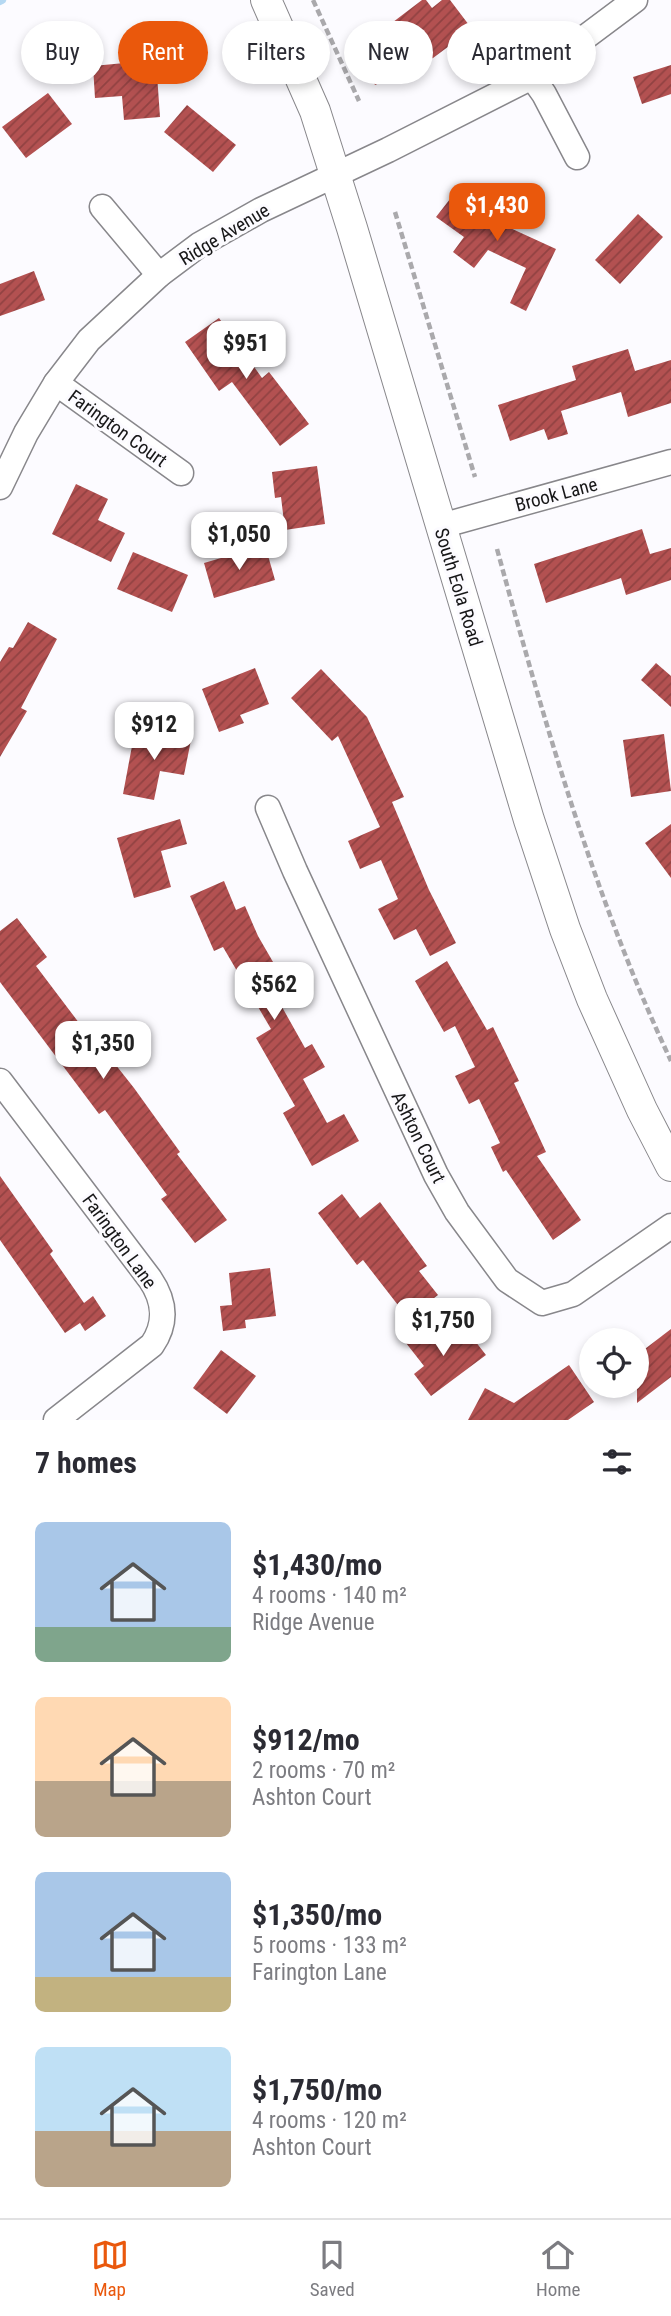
<!DOCTYPE html>
<meta charset="utf-8">
<style>
:root{--surface:#fff;--page:#f7f7f7;--text:#2b2b33;--muted:#7c7c81;--line:#e1e1e2;--accent:#ea580c}
body{margin:0;font-family:"Roboto Condensed",sans-serif;background:var(--page);color:var(--text);height:100vh;display:flex;flex-direction:column;font-size:26px;white-space:nowrap}
*{box-sizing:border-box;margin:0}
p{font-size:23px;color:var(--muted)}
.icon{flex:none;width:38px;height:38px;fill:none;stroke:currentColor;stroke-width:2;stroke-linecap:round;stroke-linejoin:round}
.map{position:relative;height:1420px;overflow:hidden}
.details{display:flex;flex-direction:column;background:var(--surface);flex:1}
.details>*{flex:none}
.top-card{position:absolute;left:21px;top:21px;width:630px;height:63px;display:flex;gap:14px}
.controls{position:absolute;left:579px;top:1328px;display:grid;gap:14px}
.controls a{display:grid;place-items:center;width:70px;height:70px;border-radius:50%;background:var(--surface);box-shadow:0 4px 10px #0003;font-size:35px}
.price{position:absolute;translate:-50% -60px;padding:0 16px;border-radius:14px;background:#fff;color:#222;font-size:23px;line-height:46px;filter:drop-shadow(0 2px 4px #0008)}
.price::after{content:'';position:absolute;left:50%;top:42px;width:21px;height:16px;margin-left:-10px;background:inherit;clip-path:polygon(0 0,100% 0,50% 100%)}
.price.selected{background:var(--accent);color:#fff}
ul{padding:0;list-style:none}
li{display:flex;align-items:center;gap:21px;height:175px;padding:0 35px}
li span{display:grid;place-items:center;flex:none;width:196px;height:140px;border-radius:10px;color:#555}
li>.icon{margin-inline-start:auto}
span .icon{width:84px;height:84px;fill:#fffc;stroke-width:1}
li b{font-size:30px}
h2{display:flex;justify-content:space-between;align-items:center;height:84px;padding:0 35px;font-size:30px}
.tag{padding:0 24px;border-radius:32px;background:var(--surface);box-shadow:0 4px 10px #0003;font-size:24px;line-height:63px}
.tag.selected{background:var(--accent);color:#fff}
.tabs{display:flex;justify-content:space-around;align-items:center;height:98px;border-top:2px solid var(--line);background:var(--surface);font-size:19px;color:var(--muted)}
.tabs a{display:grid;justify-items:center;gap:4px}
.tabs .selected{color:var(--accent)}
.map>svg:first-child{display:block}
.lines{fill:none;stroke-linecap:round;stroke-linejoin:round}
.stream{stroke:#b5d8f2;stroke-width:8}
.building{fill:url(#building-hatch)}
.minor-casing{stroke:#88878b;stroke-width:27}
.tertiary-casing{stroke:#88878b;stroke-width:32}
.path{stroke:#aaa9ac;stroke-width:4.5;stroke-dasharray:7 3.5;stroke-linecap:butt}
.minor{stroke:#fff;stroke-width:24}
.tertiary{stroke:#fff;stroke-width:30}
.labels{text-anchor:middle;stroke-width:6;stroke-linejoin:round;paint-order:stroke}
.street-label{font-size:19px;fill:#171718;stroke:#fcfbff}
</style>
<div class="map">
<svg width="671" height="1420" viewBox="0 0 671 1420">
<defs>
<pattern id="building-hatch" width="6" height="6" patternUnits="userSpaceOnUse" patternTransform="scale(1.75)"><rect width="6" height="6" fill="#b35151"/><path d="M-1 1l2-2M0 6l6-6M5 7l2-2" fill="none" stroke="#914242"/></pattern>
</defs>
<rect width="100%" height="100%" fill="#fcfbff"/>
<g class="lines">
<path class="stream" d="M0 1 2 0"/>
</g>
<g class="building">
<path d="M422 0H426L432 8 442 0H450L472 29 433 58 375 85 351 34 376 22 380 32Z"/>
<path d="M156 60 160 117 124 120 122 96 95 98 93 66Z"/>
<path d="M671 65V94L642 104 633 77Z"/>
<path d="M48 93 72 124 26 158 2 127Z"/>
<path d="M187 105 236 145 213 172 164 132Z"/>
<path d="M457 190 484 211 490 202 512 218 506 226 556 249 526 311 510 303 526 268 488 250 474 268 453 252 464 237 436 217Z"/>
<path d="M638 214 663 237 620 284 595 260Z"/>
<path d="M34 271 45 300 0 316V284Z"/>
<path d="M219 318 262 378 269 372 309 424 280 446 232 382 219 391 185 342Z"/>
<path d="M628 349 635 371 671 360V403L628 417 621 392 561 411 568 434 548 440 544 429 510 441 498 405 576 380 572 366Z"/>
<path d="M317 466 325 524 285 530 281 497 275 498 272 472Z"/>
<path d="M76 484 108 499 98 520 125 533 111 562 52 534Z"/>
<path d="M642 529 650 554 671 548V580L626 595 621 578 546 603 534 564Z"/>
<path d="M265 545 275 580 214 598 204 563Z"/>
<path d="M133 552 188 575 172 612 117 589Z"/>
<path d="M28 622 57 639 21 708 27 711 0 757V662L9 647 13 648Z"/>
<path d="M656 663 671 676V707L641 680Z"/>
<path d="M255 668 269 704 240 715 244 723 219 732 202 689Z"/>
<path d="M321 669 367 717 404 797 392 802 429 890 456 943 430 956 416 929 394 940 378 909 398 899 381 860 360 869 348 841 380 827 338 736 332 741 291 698Z"/>
<path d="M135 730 191 740 184 775 160 771 154 800 123 794Z"/>
<path d="M664 734 671 791 631 797 623 740Z"/>
<path d="M180 819 187 844 161 851 171 887 134 898 117 838Z"/>
<path d="M671 824V878L645 843Z"/>
<path d="M224 881 236 910 245 906 258 936 295 1000 282 1007 305 1048 312 1044 325 1067 303 1079 327 1123 344 1114 359 1141 312 1166 283 1113 295 1106 256 1038 271 1029 223 947 214 951 190 896Z"/>
<path d="M17 918 47 957 36 966 101 1052 104 1050 134 1088 180 1152 177 1154 227 1220 195 1243 161 1199 167 1195 105 1110 99 1114 0 982V931Z"/>
<path d="M447 961 487 1030 493 1027 519 1081 514 1083 546 1152 537 1156 581 1220 553 1240 506 1170 503 1172 491 1147 500 1143 479 1099 469 1104 455 1076 475 1067 455 1026 444 1032 415 981Z"/>
<path d="M0 1176 53 1251 50 1254 84 1303 93 1296 106 1316 85 1331 80 1323 65 1333 0 1240Z"/>
<path d="M342 1194 360 1218 380 1202 427 1266 419 1271 438 1295 408 1318 363 1260 357 1265 318 1213Z"/>
<path d="M270 1268 276 1316 245 1320 246 1328 223 1331 220 1306 232 1305 229 1273Z"/>
<path d="M433 1323 450 1345 468 1332 486 1355 431 1396 414 1374 424 1366 406 1343Z"/>
<path d="M671 1329V1377L637 1403V1355Z"/>
<path d="M221 1350 256 1376 227 1414 193 1388Z"/>
<path d="M569 1365 594 1402 568 1420H468L485 1388 514 1403Z"/>
</g>
<g class="lines">
<g class="minor-casing">
<g id="minor">
<path d="M532 77 544 94 577 157"/>
<path d="M102 207 159 275"/>
<path d="M56 383 181 473"/>
<path d="M0 487 26 433 56 383 89 340 159 275 199 245 261 210 388 150 532 77 635 0"/>
<path d="M441 526 671 462"/>
<path d="M268 808 295 871 436 1175 457 1212 507 1280 542 1303 573 1294 671 1226"/>
<path d="M0 1081 150 1279C165 1301 167 1323 152 1345L56 1420"/>
</g>
</g>
<g class="tertiary-casing">
<path id="tertiary" d="M266 0 315 111 352 228 529 820 565 929 592 999 642 1110 671 1166"/>
</g>
<g class="path">
<path d="M313 0 359 101"/>
<path d="M395 212 475 477"/>
<path d="M497 549C545 724 594 897 671 1061"/>
</g>
<use href="#minor" class="minor"/>
<use href="#tertiary" class="tertiary"/>
</g>
<g class="labels">
<g class="street-label">
<text transform="translate(224 234) rotate(-31)" y="7">Ridge Avenue</text>
<text transform="translate(118 428) rotate(36)" y="7">Farington Court</text>
<text transform="translate(556 494) rotate(-15)" y="7">Brook Lane</text>
<text transform="translate(459 587) rotate(73)" y="7">South Eola Road</text>
<text transform="translate(419 1137) rotate(64)" y="7">Ashton Court</text>
<text transform="translate(120 1241) rotate(54)" y="7">Farington Lane</text>
</g>
</g>
</svg>
<div class="controls">
<a><svg class="icon" aria-label="locate" viewBox="0 0 24 24"><circle cx="12" cy="12" r="6"/><path d="M12 2v4M12 18v4M2 12h4M18 12h4"/></svg></a>
</div>
<b class="price selected" style="left:497px;top:243px">$1,430</b>
<b class="price" style="left:246px;top:381px">$951</b>
<b class="price" style="left:239px;top:572px">$1,050</b>
<b class="price" style="left:154px;top:762px">$912</b>
<b class="price" style="left:274px;top:1022px">$562</b>
<b class="price" style="left:103px;top:1081px">$1,350</b>
<b class="price" style="left:443px;top:1358px">$1,750</b>
<div class="top-card">
<a class="tag">Buy</a>
<a class="tag selected">Rent</a>
<a class="tag">Filters</a>
<a class="tag">New</a>
<a class="tag">Apartment</a>
</div>
</div>
<section class="details">
<h2>7 homes<svg class="icon" aria-label="filters" viewBox="0 0 24 24"><path d="M4 7h16M4 17h16"/><circle cx="9" cy="7" r="2"/><circle cx="15" cy="17" r="2"/></svg></h2>
<ul>
<li><span style="background:linear-gradient(#a9c7e8 75%,#7fa58c 0)"><svg class="icon" aria-label="home" viewBox="0 0 24 24"><path d="M3 11l9-7 9 7M6 9v11h12V9"/></svg></span><div><b>$1,430/mo</b><p>4 rooms · 140 m²</p><p>Ridge Avenue</p></div></li>
<li><span style="background:linear-gradient(#ffd9b3 60%,#b9a48a 0)"><svg class="icon" aria-label="home" viewBox="0 0 24 24"><path d="M3 11l9-7 9 7M6 9v11h12V9"/></svg></span><div><b>$912/mo</b><p>2 rooms · 70 m²</p><p>Ashton Court</p></div></li>
<li><span style="background:linear-gradient(#a9c7e8 75%,#c2b280 0)"><svg class="icon" aria-label="home" viewBox="0 0 24 24"><path d="M3 11l9-7 9 7M6 9v11h12V9"/></svg></span><div><b>$1,350/mo</b><p>5 rooms · 133 m²</p><p>Farington Lane</p></div></li>
<li><span style="background:linear-gradient(#bfe0f5 60%,#b9a48a 0)"><svg class="icon" aria-label="home" viewBox="0 0 24 24"><path d="M3 11l9-7 9 7M6 9v11h12V9"/></svg></span><div><b>$1,750/mo</b><p>4 rooms · 120 m²</p><p>Ashton Court</p></div></li>
</ul>
</section>
<nav class="tabs">
<a class="selected"><svg class="icon" aria-label="map" viewBox="0 0 24 24"><path d="M3 6l6-2 6 2 6-2v14l-6 2-6-2-6 2zM9 4v14M15 6v14"/></svg>Map</a>
<a><svg class="icon" aria-label="saved" viewBox="0 0 24 24"><path d="M7 4h10v16l-5-4-5 4z"/></svg>Saved</a>
<a><svg class="icon" aria-label="home" viewBox="0 0 24 24"><path d="M3 11l9-7 9 7M6 9v11h12V9"/></svg>Home</a>
</nav>
